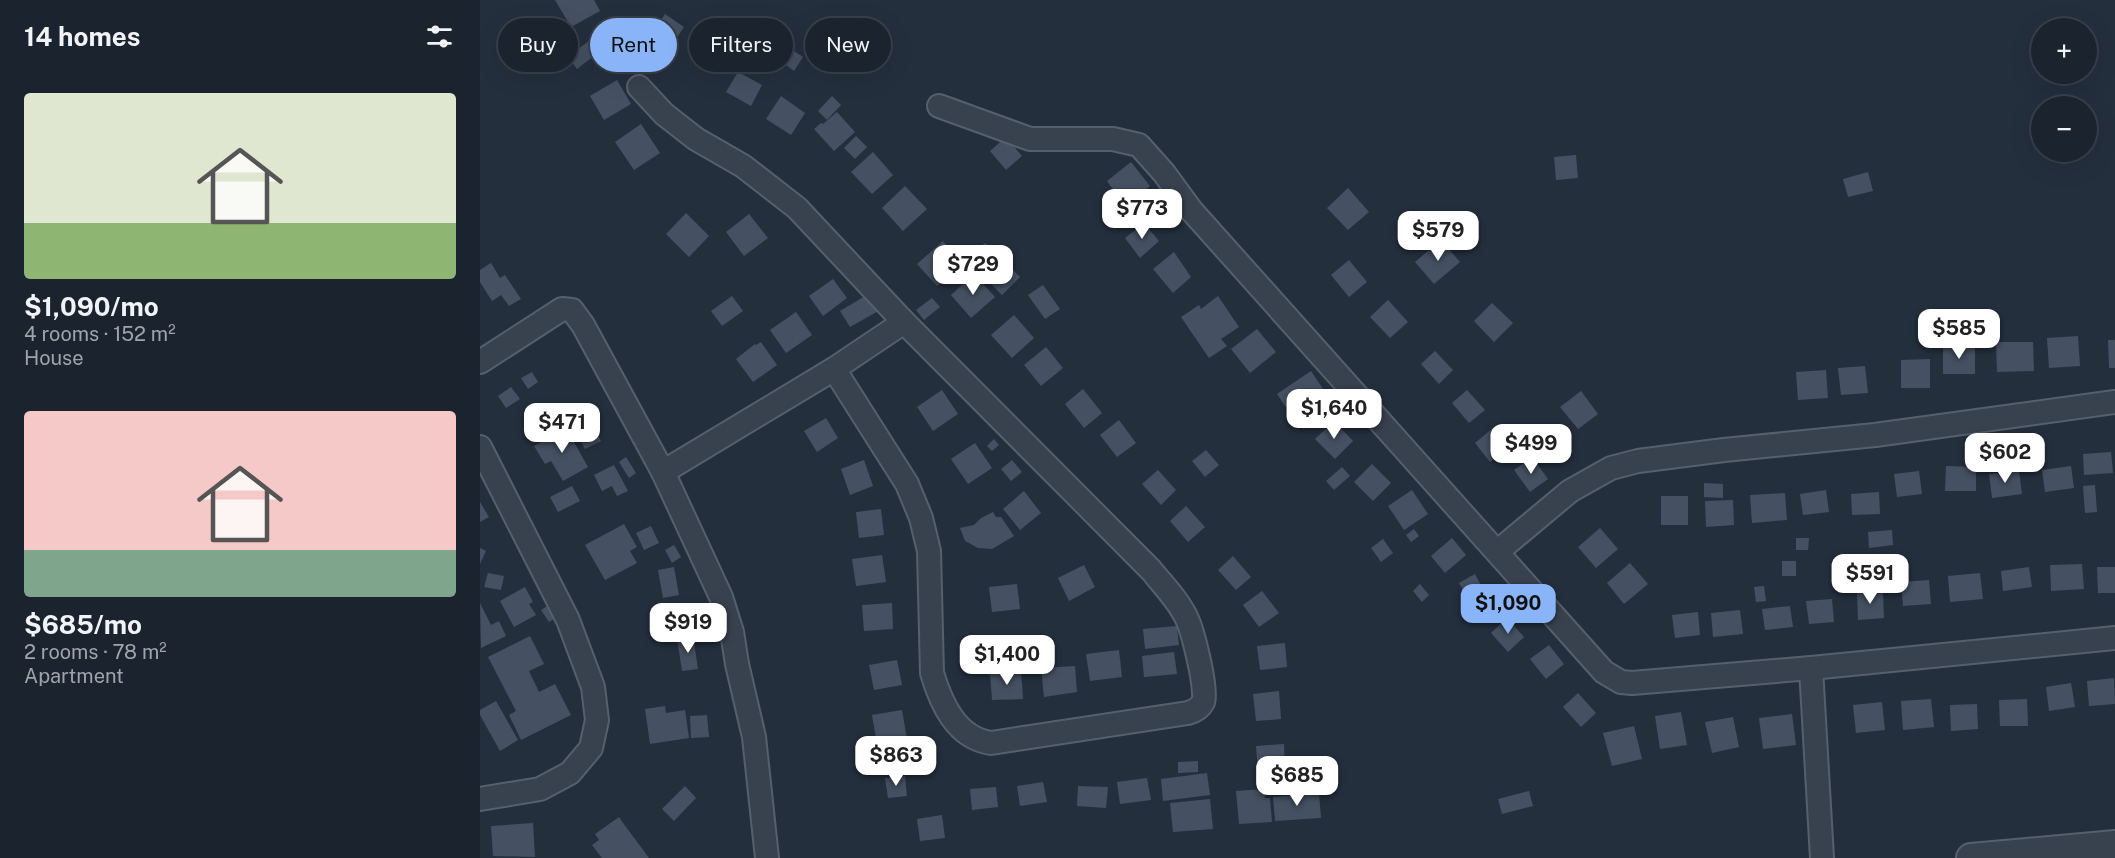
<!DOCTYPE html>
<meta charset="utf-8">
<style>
:root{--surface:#1b232e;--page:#282f3a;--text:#f1f3f6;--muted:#a0a4aa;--line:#39404a;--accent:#8ab4f8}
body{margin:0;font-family:"Public Sans",sans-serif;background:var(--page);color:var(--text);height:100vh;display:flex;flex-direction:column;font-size:22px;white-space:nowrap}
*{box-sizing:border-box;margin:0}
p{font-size:20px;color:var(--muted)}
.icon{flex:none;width:33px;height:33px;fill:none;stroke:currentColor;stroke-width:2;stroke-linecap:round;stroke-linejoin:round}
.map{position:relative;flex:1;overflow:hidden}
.panel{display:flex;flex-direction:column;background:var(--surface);width:480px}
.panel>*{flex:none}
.top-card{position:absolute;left:18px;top:18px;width:570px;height:54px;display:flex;gap:12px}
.tools{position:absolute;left:1551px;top:18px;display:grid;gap:12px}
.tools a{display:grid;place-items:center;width:66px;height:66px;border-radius:50%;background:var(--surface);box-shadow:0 6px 24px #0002,0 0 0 2px var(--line);font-size:30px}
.price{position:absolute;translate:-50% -51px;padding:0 14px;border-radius:12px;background:#fff;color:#222;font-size:20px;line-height:39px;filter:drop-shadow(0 2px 3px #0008)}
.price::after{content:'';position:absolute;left:50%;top:36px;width:18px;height:14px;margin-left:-9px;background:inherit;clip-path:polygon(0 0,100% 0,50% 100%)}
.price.selected{background:var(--accent);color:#111}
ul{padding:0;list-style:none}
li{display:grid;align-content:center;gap:12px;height:318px;padding:0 24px}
li span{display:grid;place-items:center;height:186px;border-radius:6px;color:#555}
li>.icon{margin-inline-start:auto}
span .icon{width:108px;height:108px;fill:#fffc;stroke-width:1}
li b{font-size:26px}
h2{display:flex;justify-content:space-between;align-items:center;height:72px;padding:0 24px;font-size:26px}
.chip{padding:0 21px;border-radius:27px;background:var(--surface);box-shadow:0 6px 24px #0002,0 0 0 2px var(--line);font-size:21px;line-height:54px}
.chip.selected{background:var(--accent);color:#111}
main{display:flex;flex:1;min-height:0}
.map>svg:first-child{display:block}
.building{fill:#455162}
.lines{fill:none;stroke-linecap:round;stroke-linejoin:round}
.minor-casing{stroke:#565f6c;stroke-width:26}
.tertiary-casing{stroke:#565f6c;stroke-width:32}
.minor{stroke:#38414e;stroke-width:22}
.tertiary{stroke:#38414e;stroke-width:28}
</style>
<main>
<section class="panel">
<h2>14 homes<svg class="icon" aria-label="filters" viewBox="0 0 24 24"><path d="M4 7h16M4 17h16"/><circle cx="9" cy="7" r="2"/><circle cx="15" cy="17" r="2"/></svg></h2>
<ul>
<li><span style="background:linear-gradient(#dfe7d0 70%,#8fb573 0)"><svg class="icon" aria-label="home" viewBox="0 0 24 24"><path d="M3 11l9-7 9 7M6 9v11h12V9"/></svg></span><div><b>$1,090/mo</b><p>4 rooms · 152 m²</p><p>House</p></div></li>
<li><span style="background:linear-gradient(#f6c9c9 75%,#7fa58c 0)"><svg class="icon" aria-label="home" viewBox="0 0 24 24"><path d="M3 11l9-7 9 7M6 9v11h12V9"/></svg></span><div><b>$685/mo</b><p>2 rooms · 78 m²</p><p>Apartment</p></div></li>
</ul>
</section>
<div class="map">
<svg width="1635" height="858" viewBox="0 0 1635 858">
<rect width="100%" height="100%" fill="#242f3e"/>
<g class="building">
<path d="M75 0H114L120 11 91 27Z"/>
<path d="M185 14 204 27 190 48 171 35Z"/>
<path d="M123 30 132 42 97 69 88 57Z"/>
<path d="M221 38 247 52 235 73 210 59Z"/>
<path d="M308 47 323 57 314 71 299 60Z"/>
<path d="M258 72 282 85 271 106 246 92Z"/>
<path d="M137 80 151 104 124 120 110 96Z"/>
<path d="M301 96 325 113 311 135 286 119Z"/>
<path d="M352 96 361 105 347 120 338 111Z"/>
<path d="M357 112 375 132 354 151 334 129 341 123 343 124Z"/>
<path d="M161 124 180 153 154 170 135 142Z"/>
<path d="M376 136 387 147 375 159 364 148Z"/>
<path d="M526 137 542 156 526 170 510 151Z"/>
<path d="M393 152 413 175 392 194 371 172Z"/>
<path d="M1096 155 1098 178 1076 180 1074 157Z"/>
<path d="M651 162 670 186 646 207 627 181Z"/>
<path d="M1388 172 1393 191 1368 197 1363 179Z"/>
<path d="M425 186 447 209 423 231 402 208Z"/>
<path d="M868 188 889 212 868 230 847 208Z"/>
<path d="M206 213 229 236 209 257 186 234Z"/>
<path d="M269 214 288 238 264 256 246 232Z"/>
<path d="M664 223 679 241 660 258 645 238Z"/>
<path d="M961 240 980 262 954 284 935 262Z"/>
<path d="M463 241 482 264 457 286 437 264Z"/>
<path d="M505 243 513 251 493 269 486 261Z"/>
<path d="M694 252 711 277 693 293 673 269Z"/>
<path d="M869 260 887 282 869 297 851 275Z"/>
<path d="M11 263 20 278 25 275 41 299 29 306 21 295 12 301 0 282V270Z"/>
<path d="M527 264 540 277 522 295 509 282Z"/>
<path d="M494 274 515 297 491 318 471 295Z"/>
<path d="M353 279 367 298 343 316 329 296Z"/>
<path d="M563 285 580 309 565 319 548 295Z"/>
<path d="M392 292 402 309 370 327 360 311Z"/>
<path d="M252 296 263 311 242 326 231 311Z"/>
<path d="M738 296 759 327 741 339 747 346 729 358 701 317 719 305 721 309Z"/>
<path d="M452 298 460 307 444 320 436 310Z"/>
<path d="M908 300 928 322 910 338 890 317Z"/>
<path d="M1012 303 1033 323 1014 342 994 321Z"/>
<path d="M316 312 332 335 306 353 290 330Z"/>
<path d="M1505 314 1506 325 1493 326 1492 315Z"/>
<path d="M534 315 554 338 532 358 511 335Z"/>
<path d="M777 329 796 352 770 373 751 349Z"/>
<path d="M1598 336 1600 366 1569 368 1567 338Z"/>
<path d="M1628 340H1635V368H1629Z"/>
<path d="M281 342 297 365 273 382 256 359 275 344 276 345Z"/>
<path d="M1516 342H1553L1554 371 1517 372Z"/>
<rect x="1463" y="346" width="32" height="28"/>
<path d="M566 347 583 368 561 386 544 365Z"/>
<path d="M955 351 973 370 959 384 941 364Z"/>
<path d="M1450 359V388H1421V360Z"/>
<path d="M1385 366 1388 393 1361 395 1358 368Z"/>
<path d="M1346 370 1348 398 1318 400 1316 372Z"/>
<path d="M831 371 851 401 817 424 797 394Z"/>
<path d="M52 372 58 382 48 389 41 378Z"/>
<path d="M31 387 40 399 26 408 18 396Z"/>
<path d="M603 389 622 413 604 428 585 404Z"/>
<path d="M462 390 478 414 453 431 437 407Z"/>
<path d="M987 390 1005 410 989 423 972 403Z"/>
<path d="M1101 391 1118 414 1098 429 1080 407Z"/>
<path d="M109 418 121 441 105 449 93 426Z"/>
<path d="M346 418 358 438 337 452 324 431Z"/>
<path d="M639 420 656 443 637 457 620 435Z"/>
<path d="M854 421 873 441 855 459 835 439Z"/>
<path d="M86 428 108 467 83 481 71 461 65 464 54 446Z"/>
<path d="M1013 428 1028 448 1010 462 995 443Z"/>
<path d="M514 439 519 445 512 451 507 446Z"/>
<path d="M495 443 512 468 488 484 471 459Z"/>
<path d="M726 450 739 465 725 477 712 461Z"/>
<path d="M1631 452 1633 473 1604 475 1603 454Z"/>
<path d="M146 457 156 473 149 478 139 462Z"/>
<path d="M1052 457 1068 479 1050 492 1034 470Z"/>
<path d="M384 460 393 486 370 495 361 469Z"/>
<path d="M532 460 542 472 531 481 521 469Z"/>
<path d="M892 464 911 483 893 501 874 482Z"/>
<path d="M134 465 148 491 137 496 132 486 122 491 114 475Z"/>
<path d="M1466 466 1496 467V491H1465Z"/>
<path d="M1591 466 1594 488 1565 492 1562 470Z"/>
<path d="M862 467 870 476 854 490 846 481Z"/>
<path d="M678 470 696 490 681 505 662 484Z"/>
<path d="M1439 471 1442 494 1417 497 1414 474Z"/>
<path d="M1539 471 1542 494 1512 498 1509 474Z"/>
<path d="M1224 483 1243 484V498L1224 497Z"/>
<path d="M1615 485 1617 512 1605 513 1603 486Z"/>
<path d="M92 486 100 501 78 512 70 497Z"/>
<path d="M932 490 948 514 924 530 908 506Z"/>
<path d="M1346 490 1349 512 1323 515 1320 494Z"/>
<path d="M544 491 561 513 540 530 523 509Z"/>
<path d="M1399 492 1400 514 1372 515 1371 494Z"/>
<path d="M1305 493 1307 520 1272 523 1270 495Z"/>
<rect x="1181" y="496" width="27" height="29"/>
<path d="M1253 500 1254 525 1226 527 1225 501Z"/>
<path d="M0 502 9 517 0 522Z"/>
<path d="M706 506 725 527 708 542 690 521Z"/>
<path d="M401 509 404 535 379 538 376 512Z"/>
<path d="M513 512 516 517H521L534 536 512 549 498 548 485 541 480 528 494 525 501 518Z"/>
<path d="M144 524 157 547 150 551 157 563 125 580 105 545Z"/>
<path d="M171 526 179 543 164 550 156 533Z"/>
<path d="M1120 528 1138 549 1116 568 1098 547Z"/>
<path d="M934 529 939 536 931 542 926 535Z"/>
<path d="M1412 530 1413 545 1389 548 1388 532Z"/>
<path d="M972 538 986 555 965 573 951 556Z"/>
<path d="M1316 538H1329L1328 550H1316Z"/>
<path d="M903 539 913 553 901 562 891 548Z"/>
<path d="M194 545 201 557 192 563 185 550Z"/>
<path d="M0 548 6 551 0 564Z"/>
<path d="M402 555 406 582 376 586 372 559Z"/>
<path d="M753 556 771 577 756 590 738 570Z"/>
<rect x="1302" y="561" width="14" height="15"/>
<path d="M1150 563 1168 584 1144 604 1127 583Z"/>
<path d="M1602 564 1604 589 1571 591 1570 565Z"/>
<path d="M604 565 615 587 589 601 578 578Z"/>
<path d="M194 567 199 595 183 598 178 570Z"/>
<path d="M1549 567 1552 587 1523 591 1521 571Z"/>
<path d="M1617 567H1635V593H1618Z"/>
<path d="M8 573 24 576 21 590 4 587Z"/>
<path d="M1500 573 1503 599 1470 602 1468 576Z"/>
<path d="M995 574 1007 597 992 606 979 583Z"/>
<path d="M1449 580 1451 604 1423 606 1421 582Z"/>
<path d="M537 584 540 609 512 612 509 587Z"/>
<path d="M940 584 949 595 942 602 933 591Z"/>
<path d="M1284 586 1286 601 1276 602 1274 587Z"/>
<path d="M45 587 53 602 49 604 56 615 34 627 20 601Z"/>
<path d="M782 591 799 613 779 627 763 605Z"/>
<path d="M1403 591 1404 618 1378 620 1377 592Z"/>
<path d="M1352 599 1354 622 1329 624 1326 601Z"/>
<path d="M0 603 11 625 19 621 26 636 1 648Z"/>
<path d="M72 603 80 615 69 622 61 610Z"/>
<path d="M412 603 413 629 384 631 382 605Z"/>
<path d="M1310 606 1313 627 1285 630 1282 609Z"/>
<path d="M1260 610 1263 634 1233 637 1231 613Z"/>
<path d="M1218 612 1220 635 1195 638 1192 615Z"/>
<path d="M1027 618 1044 637 1028 652 1011 633Z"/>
<path d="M697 626 699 645 665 649 663 629Z"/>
<path d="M50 636 64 664 49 671 59 692 75 684 91 715 41 740 29 715 36 711 8 657Z"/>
<path d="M213 636 218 669 202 671 197 639Z"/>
<path d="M805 643 807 667 780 670 777 646Z"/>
<path d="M1069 645 1084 664 1066 679 1050 659Z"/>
<path d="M639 650 642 677 610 681 606 654Z"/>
<path d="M694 652 697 674 664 677 662 656Z"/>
<path d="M417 660 422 685 394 690 389 665Z"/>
<path d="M595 666 597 692 564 697 561 668Z"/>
<path d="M541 671 543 699 512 700 510 673Z"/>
<path d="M1634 678 1635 704 1609 706 1607 681Z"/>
<path d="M1591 683 1595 707 1569 711 1566 687Z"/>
<path d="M799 691 801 719 776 721 773 694Z"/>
<path d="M1098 693 1116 713 1101 727 1083 707Z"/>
<path d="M1451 699 1454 727 1423 730 1421 701Z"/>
<path d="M1547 699 1548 726H1520L1519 700Z"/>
<path d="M16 701 38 740 20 751 0 715V710Z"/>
<path d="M1402 702 1405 730 1376 733 1373 705Z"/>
<path d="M1497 704 1498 729 1471 731 1470 705Z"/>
<path d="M185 706 186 713 205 710 209 738 170 744 165 709Z"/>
<path d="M422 710 427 739 397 744 392 715Z"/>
<path d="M1201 712 1207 745 1180 749 1175 716Z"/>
<path d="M1312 714 1316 745 1283 749 1279 718Z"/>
<path d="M227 715 229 737 211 738 210 716Z"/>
<path d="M1253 717 1259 747 1232 753 1225 722Z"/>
<path d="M1154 726 1162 759 1132 766 1123 733Z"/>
<path d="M804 744 805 772 778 773 776 746Z"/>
<path d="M718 761V772L698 773V762Z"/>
<path d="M727 773 730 795 683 801 681 779Z"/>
<path d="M425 776 427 796 408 798 405 778Z"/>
<path d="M667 778 671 800 640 804 637 782Z"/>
<path d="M563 782 567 802 540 806 537 786Z"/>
<path d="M205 786 216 798 194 821 182 809Z"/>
<path d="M598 786 628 787 626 808 597 806Z"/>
<path d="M516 787 518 807 492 810 490 789Z"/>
<path d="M784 789 785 798H790L792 822 759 824 756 791Z"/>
<path d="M1049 791 1053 806 1022 814 1018 799Z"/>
<path d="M839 793 841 818 795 821 793 797Z"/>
<path d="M730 799 733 829 693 832 690 803Z"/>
<path d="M462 815 465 838 440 841 437 819Z"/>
<path d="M139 817 146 827 169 858H122L112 845 119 840 115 834Z"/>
<path d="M53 823 55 857 13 856 11 826Z"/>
</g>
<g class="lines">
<g class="minor-casing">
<g id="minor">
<path d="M159 87 184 114 216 139 263 166 317 208 424 322 671 570C683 585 699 601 707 619 713 632 728 691 723 702 720 708 715 711 708 713L511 743C476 738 461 703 452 673L449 551 441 518 427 484 354 369"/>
<path d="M459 106 550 139H633L659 145 684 173 711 210 1124 672 1141 682 1152 683 1331 668 1635 638"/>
<path d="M0 362 82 309 92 310 103 325 183 472 241 597 252 632 257 664 274 737 287 858"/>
<path d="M0 447 88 620 113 687 117 720 111 748 90 773 60 789 0 799"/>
<path d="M183 472 354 369 424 322"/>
<path d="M1017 552 1090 491 1131 468 1158 461 1244 450 1395 435 1635 402"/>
<path d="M1331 668 1342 858"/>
</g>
</g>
<g class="tertiary-casing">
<path id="tertiary" d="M1491 858 1635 845"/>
</g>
<use href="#minor" class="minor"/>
<use href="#tertiary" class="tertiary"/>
</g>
</svg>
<div class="tools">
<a>+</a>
<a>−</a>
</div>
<b class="price" style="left:662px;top:240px">$773</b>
<b class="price" style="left:958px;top:262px">$579</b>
<b class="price" style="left:493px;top:296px">$729</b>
<b class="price" style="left:1479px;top:360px">$585</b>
<b class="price" style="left:854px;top:440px">$1,640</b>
<b class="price" style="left:82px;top:454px">$471</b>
<b class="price" style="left:1051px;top:475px">$499</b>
<b class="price" style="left:1525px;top:484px">$602</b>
<b class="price" style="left:1390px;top:605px">$591</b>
<b class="price selected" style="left:1028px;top:635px">$1,090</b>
<b class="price" style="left:208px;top:654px">$919</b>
<b class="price" style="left:527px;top:686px">$1,400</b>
<b class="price" style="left:416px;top:787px">$863</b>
<b class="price" style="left:817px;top:807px">$685</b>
<div class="top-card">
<a class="chip">Buy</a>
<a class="chip selected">Rent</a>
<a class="chip">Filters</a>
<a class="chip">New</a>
</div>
</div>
</main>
